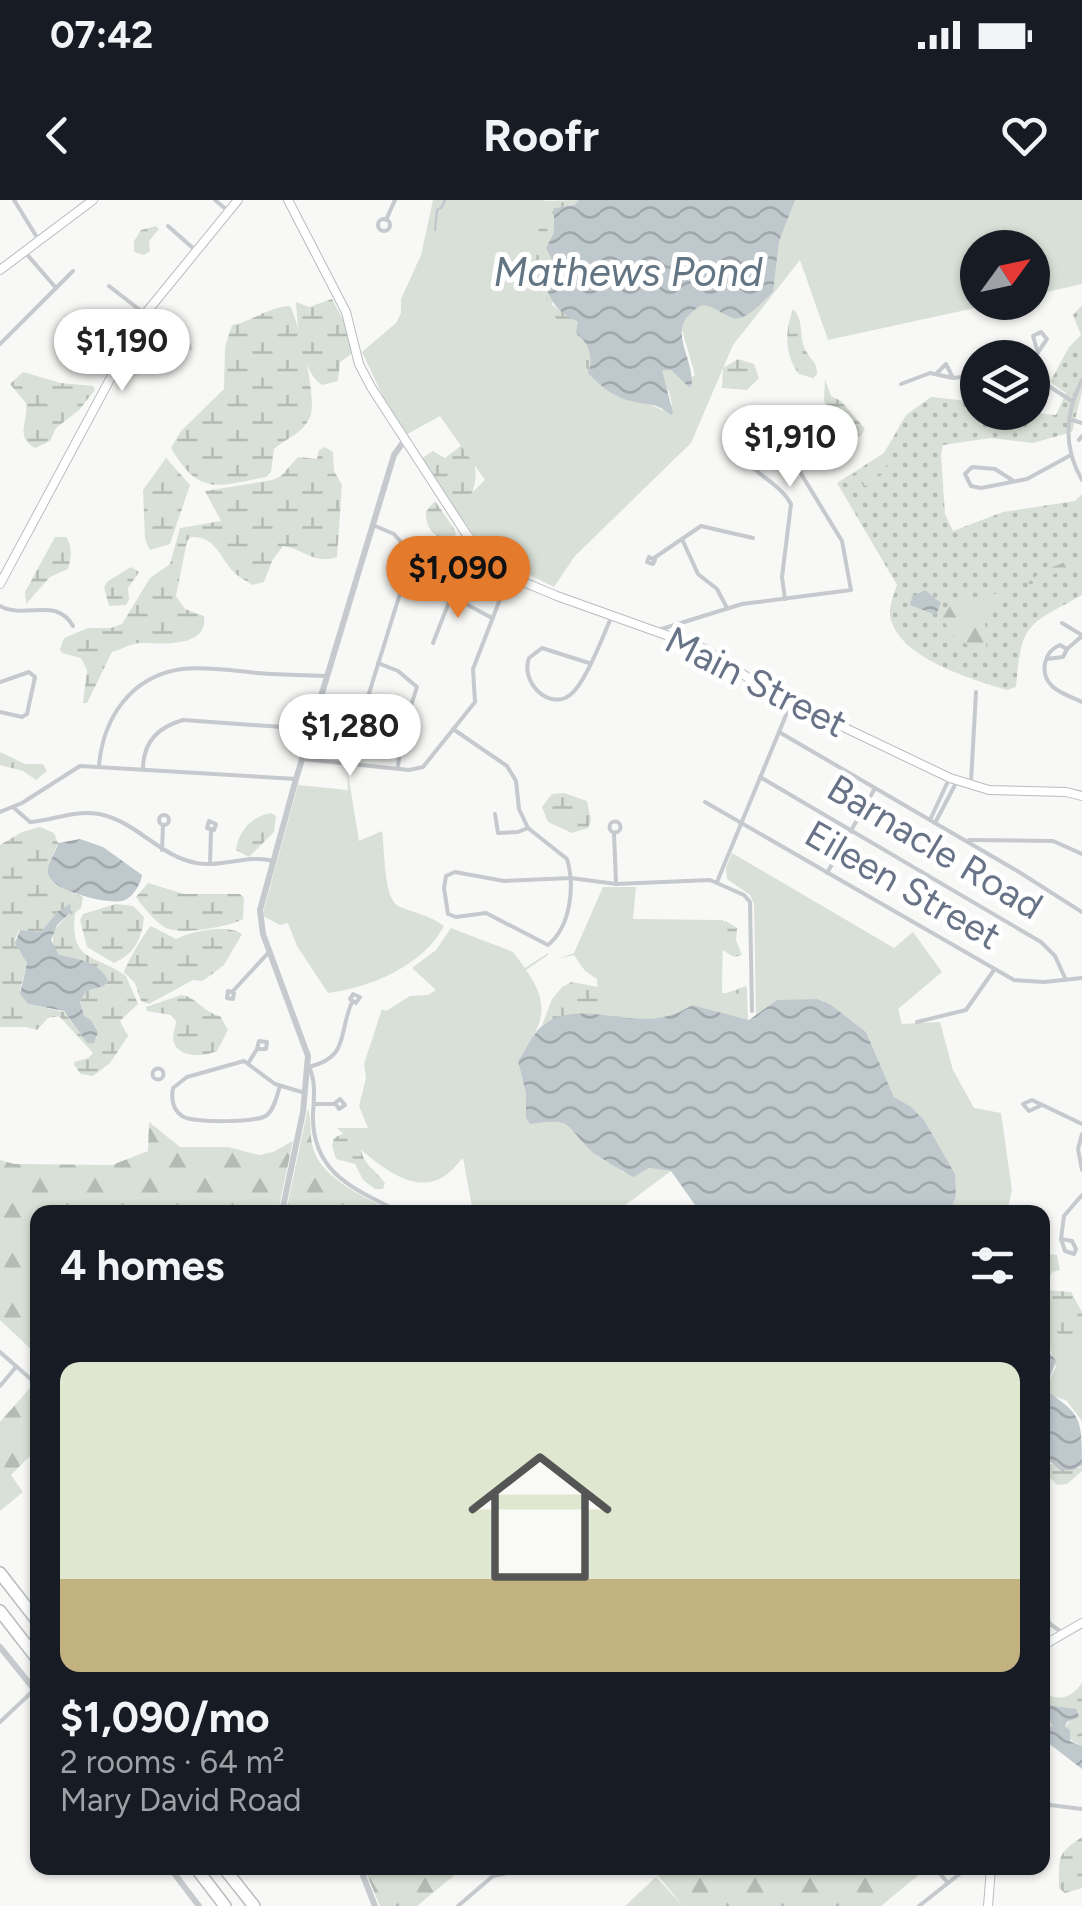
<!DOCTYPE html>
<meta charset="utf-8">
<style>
:root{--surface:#171b24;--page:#20242c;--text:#f1f3f6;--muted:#9ea1a6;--accent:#e37a2c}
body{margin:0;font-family:Figtree,sans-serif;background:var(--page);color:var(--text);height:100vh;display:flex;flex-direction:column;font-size:38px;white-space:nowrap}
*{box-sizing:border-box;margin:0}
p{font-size:32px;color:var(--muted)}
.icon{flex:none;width:55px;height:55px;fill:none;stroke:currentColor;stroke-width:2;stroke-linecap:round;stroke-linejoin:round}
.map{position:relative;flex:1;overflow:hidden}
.panel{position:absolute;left:30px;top:1005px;width:1020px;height:670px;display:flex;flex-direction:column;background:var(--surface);border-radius:20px;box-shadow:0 2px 8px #0004}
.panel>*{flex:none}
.needle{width:65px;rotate:57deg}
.controls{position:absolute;left:960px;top:30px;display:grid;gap:20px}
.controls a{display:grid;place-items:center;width:90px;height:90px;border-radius:50%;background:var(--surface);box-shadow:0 2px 8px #0004;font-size:50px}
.price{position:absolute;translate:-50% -85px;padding:0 22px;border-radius:35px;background:#fff;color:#222;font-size:32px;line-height:65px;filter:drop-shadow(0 2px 5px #0008)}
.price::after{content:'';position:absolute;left:50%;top:60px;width:30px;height:22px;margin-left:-15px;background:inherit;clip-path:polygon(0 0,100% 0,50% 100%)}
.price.current{background:var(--accent);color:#111}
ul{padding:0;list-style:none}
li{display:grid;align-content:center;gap:20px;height:530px;padding:0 30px}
li span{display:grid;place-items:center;height:310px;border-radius:20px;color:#555}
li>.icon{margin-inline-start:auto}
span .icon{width:180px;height:180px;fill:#fffc;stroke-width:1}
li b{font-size:42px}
h2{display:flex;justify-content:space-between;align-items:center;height:120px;padding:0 30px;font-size:42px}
.status{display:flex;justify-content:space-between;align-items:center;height:70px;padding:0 50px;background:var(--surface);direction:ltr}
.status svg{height:28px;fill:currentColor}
header{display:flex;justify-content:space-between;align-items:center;height:130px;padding:0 30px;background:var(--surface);font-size:45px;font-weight:700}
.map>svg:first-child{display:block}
.grass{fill:url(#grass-dots)}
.forest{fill:url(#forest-firs)}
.wetland{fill:url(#wetland-marsh);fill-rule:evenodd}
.park{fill:#d9e0d7}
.water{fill:url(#water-waves)}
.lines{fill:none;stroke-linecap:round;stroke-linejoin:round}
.stream{stroke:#bfc8cd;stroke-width:2.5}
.secondary-casing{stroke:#b8bcc2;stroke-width:10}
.motorway-casing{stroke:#b9bbbf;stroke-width:14}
.minor{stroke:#c6c9cd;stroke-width:4}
.tertiary{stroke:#c6c9cd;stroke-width:6}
.secondary{stroke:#fff;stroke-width:8}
.motorway{stroke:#fff;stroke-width:11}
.labels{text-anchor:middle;stroke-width:10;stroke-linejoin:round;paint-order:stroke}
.street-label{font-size:38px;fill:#687387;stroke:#fff}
.water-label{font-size:40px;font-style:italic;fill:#637482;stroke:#fff}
</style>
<div class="status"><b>07:42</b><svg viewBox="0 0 49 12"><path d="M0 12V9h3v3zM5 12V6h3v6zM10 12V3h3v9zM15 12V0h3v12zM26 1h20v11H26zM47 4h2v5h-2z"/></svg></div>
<header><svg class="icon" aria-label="back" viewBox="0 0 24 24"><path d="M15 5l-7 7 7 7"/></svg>Roofr<svg class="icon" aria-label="heart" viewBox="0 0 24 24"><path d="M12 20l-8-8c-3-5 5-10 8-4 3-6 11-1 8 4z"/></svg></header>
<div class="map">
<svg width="1082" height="1706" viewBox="0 0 1082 1706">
<defs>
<pattern id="grass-dots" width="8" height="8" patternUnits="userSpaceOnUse" patternTransform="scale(2.5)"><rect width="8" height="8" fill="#d9e0d7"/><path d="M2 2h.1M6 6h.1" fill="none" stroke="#b4bab4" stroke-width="1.8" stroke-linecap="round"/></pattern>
<pattern id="forest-firs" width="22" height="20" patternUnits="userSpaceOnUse" patternTransform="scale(2.5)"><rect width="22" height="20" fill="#d9e0d7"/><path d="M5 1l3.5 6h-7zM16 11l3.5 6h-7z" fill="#b4bab4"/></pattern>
<pattern id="wetland-marsh" width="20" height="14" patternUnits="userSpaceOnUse" patternTransform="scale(2.5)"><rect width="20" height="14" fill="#d9e0d7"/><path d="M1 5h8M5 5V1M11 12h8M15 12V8" fill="none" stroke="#b4bab4"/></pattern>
<pattern id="water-waves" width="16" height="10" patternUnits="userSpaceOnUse" patternTransform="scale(2.5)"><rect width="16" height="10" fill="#bfc8cd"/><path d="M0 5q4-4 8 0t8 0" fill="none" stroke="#9fa7ac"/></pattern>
</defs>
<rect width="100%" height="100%" fill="#f8f9f6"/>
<path class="grass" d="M1082 105V192L1072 232 1033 243 991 238 943 245 941 254 945 314 953 331 1003 312 1075 301 1082 294V395C1026 426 1022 422 1016 487L1007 490C971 479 898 458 890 416 889 406 894 394 897 385L837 283 884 253 906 215 931 197 977 202 978 212H1032L1033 207 1043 214 1056 215 1066 193 1050 182 1069 147 1081 135 1073 115Z"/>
<g class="forest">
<path d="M1082 355V362L1031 384 1028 383 1041 372Z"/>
<path d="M1000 393 985 420 987 462 973 446 957 441 942 419 953 401 960 404 967 398Z"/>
<path d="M308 908C312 920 309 935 313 948 322 980 367 998 394 1012H286Z"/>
<path d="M149 922 180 947H228L259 955 273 952 293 941 278 1012H38L37 1155 0 1120V960L14 964 112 965 148 951Z"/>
<path d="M37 1180V1249L11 1275 23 1292 0 1311V1222Z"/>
<path d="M364 1668H463L417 1706H380Z"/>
<path d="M652 1668H927L881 1706H683Z"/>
</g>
<g class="wetland">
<path d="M579 0 574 5 554 8V32L546 48 554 63 552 105 578 122 592 158 588 173 525 81 541 1Z"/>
<path d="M156 26 159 29 149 41 150 51 144 55 134 52V41L141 30Z"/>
<path d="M332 99 346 125 353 153 340 162 338 181 322 185C302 173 297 125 296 102L309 107Z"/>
<path d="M290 106C299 122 318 201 310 217 302 234 288 237 274 249L271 272 266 277C217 286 200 297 171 248L181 231 224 189 225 147 232 125C251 122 268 107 290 106Z"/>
<path d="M793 109C805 121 798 136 806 151 812 162 817 161 817 174L813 178 799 174C784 154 785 132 793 109Z"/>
<path d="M167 112 188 137 193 150 167 153 164 150 171 142 167 134 142 130 151 114Z"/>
<path d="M738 159 754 164 759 178 747 190 722 188 723 168Z"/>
<path d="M23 172 61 183 93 186 95 190 79 210 56 228 50 241 35 248C14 237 29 220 26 203L10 184Z"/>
<path d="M825 179 831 196 841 201 865 229 861 236 850 240 841 252 824 200Z"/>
<path d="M466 242C482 273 476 285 463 316L459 317 422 258 433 251 445 258Z"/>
<path d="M325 247 333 252 334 271 342 285 337 357C314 365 304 349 283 346L272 361 264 382 252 385C247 381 242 379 237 375 220 361 218 336 191 337L187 341 176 396 185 409 204 416C209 447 162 444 142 443 132 442 121 450 112 452L87 503H83L87 470 81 458 62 453 60 449 64 438 88 428H111L122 424 150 378 170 364 180 328 221 321 205 291 272 280 281 276 298 257 317 259 319 250Z"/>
<path d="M890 248C893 263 881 280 866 286L851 278 882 258Z"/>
<path d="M166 258 190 285 170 344 150 350 145 339 143 290Z"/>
<path d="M435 301 455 330 456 335C437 343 425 330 426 311Z"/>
<path d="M55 337H66C73 347 71 358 68 369L50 377 26 404 25 392Z"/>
<path d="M131 367 139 372 128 388 129 400 126 405 109 406 104 387 108 381Z"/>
<path d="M0 552 25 564H43L47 571 36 580 23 571 0 565Z"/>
<path d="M564 593 587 601 591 620 588 628 572 633 548 622 542 607 552 594Z"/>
<path d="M271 613 276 616 274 632 249 657 236 650C238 632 252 616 271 613Z"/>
<path d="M40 627 54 633 58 643 50 662 70 692 83 697 81 708 75 713C69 763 96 754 126 776L138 804 120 821 128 836 110 863 93 876 81 874 74 865V862L88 858 93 853 59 816 48 818 37 830 26 827H0V645L22 632ZM57 712H71L53 731V748L59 755 90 764 108 781 104 786 86 791 80 802 84 817 91 820 98 832 96 839 87 843 64 812 28 804 20 790 27 763 15 739 19 730 41 732Z"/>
<path d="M148 683 184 694H240L244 698 243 719C229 727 178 736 164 727 155 721 142 706 136 697Z"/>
<path d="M116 704 133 706 144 717C142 739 134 754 114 763L87 747 80 720 83 714Z"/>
<path d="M726 721 737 728 736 740 742 755 734 757 721 749 715 797 746 786C751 800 741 808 732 817L702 805 679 813 634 820 583 815 558 818 542 825 552 799 562 787 572 782 598 787 717 723Z"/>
<path d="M151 726 176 739C192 731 228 724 242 734L224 765 211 775 202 781 193 780 149 804 141 801 135 783 124 772C126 764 145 732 151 726Z"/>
<path d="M181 795C197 797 204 813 220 816L228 830 217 851C204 857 175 859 173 838 173 832 176 826 176 821L171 815 147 811 146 807Z"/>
<path d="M344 933 361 943C359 962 375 969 385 983L383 989H375L363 980 355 964 336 959 332 946 334 938Z"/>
<path d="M1042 1076 1050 1079 1048 1090 1071 1092 1082 1112V1221L1051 1151 1043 1144Z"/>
<path d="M1042 1255 1050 1264 1079 1268 1082 1265V1271L1067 1284 1057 1285 1043 1270Z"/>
<path d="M1082 1483V1546L1069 1539 1065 1527 1071 1520 1044 1508 1054 1526 1043 1536V1494C1062 1500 1070 1499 1082 1483Z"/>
<path d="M1082 1637V1688L1065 1693 1059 1688C1059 1658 1056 1654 1082 1637Z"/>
</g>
<g class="park">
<path d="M433 0H545C540 15 534 54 537 70 543 103 580 165 604 188L618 190 662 210 672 205 669 191 648 171 668 166 687 180 695 175 679 120 786 0H1082V84L1033 95 1032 48H978V102L998 103 828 140 800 60 733 145 691 243 575 356 554 387 514 367 483 347 455 309 485 280 440 216 402 237 362 152 396 123 401 113V99L421 55Z"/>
<path d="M347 567 359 641 382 631C385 649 383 701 400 707 415 713 429 715 444 726 424 765 370 788 328 793L297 746 288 723 280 725 263 716 264 709 298 585 348 590Z"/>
<path d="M732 653 894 748 913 732 942 772 898 809 902 824 940 822 953 870 974 908 1001 913 1012 990 1007 1012H950L956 996 954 974 924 920 910 906 894 897 866 832 830 804 817 799 798 800 759 812 756 818 754 704 750 695 727 679 726 668Z"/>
<path d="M603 687H636L633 719 723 720 722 793 747 794 748 820 692 805C657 829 638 816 599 815L597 779 585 771 574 755 557 759 574 753Z"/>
<path d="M451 728 513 752 525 768 548 753V755L526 770C553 808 541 826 518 861L526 894V918L536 923C574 912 572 937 596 955 605 962 615 964 624 973L648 968 671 971 616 1012H473L463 958C458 963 452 971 446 975 409 1002 363 950 337 928H368L359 906 366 878 364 864 382 809 386 811 410 796 428 795 436 790 412 768 436 750Z"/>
<path d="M1043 1054 1057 1055 1060 1070 1052 1072 1043 1092Z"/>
<path d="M1051 1124 1066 1144 1082 1132V1221L1066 1200 1052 1196 1046 1187 1056 1167 1051 1151 1043 1144 1042 1127Z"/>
<path d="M656 1677 683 1706H625Z"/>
</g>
<g class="water">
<path d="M579 0H795L779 41 773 92C763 101 746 122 733 118 721 114 715 106 702 105 663 127 692 150 692 184L689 187 671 170H662L673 213 671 215C658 203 647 205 631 201 614 197 600 186 588 173 594 159 589 142 576 133L578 122C554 111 542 93 547 66L553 62 546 48 554 32V8L574 5Z"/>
<path d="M925 390 941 403 936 415 910 405 912 397Z"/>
<path d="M80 639 103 647 142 675C141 683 134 696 125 700 113 706 51 692 48 673 47 663 56 653 58 643Z"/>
<path d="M70 704 71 712 57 725 51 740 59 755C78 759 100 762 108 781L104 786 86 791 80 802 84 816 91 820 98 832 94 843H87L64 811 28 804 20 794 27 763 15 743 20 730 41 732 57 712Z"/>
<path d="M817 799 830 804 866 832 894 897 910 906 924 920 955 974 956 996 950 1012H700L671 971 649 968 633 977C626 973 596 956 591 951 563 923 574 918 530 924L526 918V894L518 861C526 850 534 830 546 823 589 796 642 839 692 805L749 820 777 800Z"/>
<path d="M1043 1144 1056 1161 1046 1187 1048 1192C1082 1215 1082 1220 1082 1265L1073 1270H1060L1043 1255Z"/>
<path d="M1047 1505 1076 1509 1079 1517 1067 1522 1065 1527 1070 1530V1541L1082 1546V1569L1043 1539 1045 1529 1053 1526 1044 1508Z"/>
</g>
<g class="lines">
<path class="stream" d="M435 30 437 10 442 7 445 0"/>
<g class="secondary-casing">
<g id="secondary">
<path d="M288 0 346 112 359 164 371 187 465 332 483 354 509 376 557 396 705 449 768 491 950 578 989 590 1066 592 1082 596"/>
<path d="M0 70 93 0"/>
<path d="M0 384 145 114 238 0"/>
<path d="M1042 1446 1082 1423"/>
<path d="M988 1706 991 1668"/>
</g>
</g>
<g class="motorway-casing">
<g id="motorway">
<path d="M0 1373 38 1422"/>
<path d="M0 1411 38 1460"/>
<path d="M196 1668 225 1706"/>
<path d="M224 1668 254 1706"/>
</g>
</g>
<g class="minor">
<path d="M14 0 38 39"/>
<path d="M215 0 227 10"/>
<circle cx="384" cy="25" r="6"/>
<path d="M386 20 395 0"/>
<path d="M168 26 194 49"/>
<path d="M24 51 56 88"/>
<path d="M109 86 145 114"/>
<path d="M0 144 73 71"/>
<path d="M1022 158H1025"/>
<path d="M1032 161 1047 139 1041 132 1033 136 1038 153"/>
<path d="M953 178 978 175"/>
<path d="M1082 180C1065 213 1063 247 1082 280"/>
<path d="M1032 181 1047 185 1072 201"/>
<path d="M901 184 930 173 953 178 946 164 937 173"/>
<path d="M1069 219 1082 223"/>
<path d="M1079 240 1082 236"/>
<path d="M741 255 734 257 733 248 737 247C747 272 779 281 791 304L782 377 785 399"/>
<path d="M1012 280 995 269 972 267 965 274 971 286 981 288 1027 279 1071 255"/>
<path d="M682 339 698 374 717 389 727 408"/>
<path d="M649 357 655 360 653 364 647 362Z"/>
<path d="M654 358 701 326 753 338"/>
<path d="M426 367 451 396 492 418"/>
<path d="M0 406C27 420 56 396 73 426"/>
<path d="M1062 423 1082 435"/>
<path d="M655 431 742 404 851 390 842 341 789 254C776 246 767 232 770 217L778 209"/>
<path d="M433 443 451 397"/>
<path d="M1067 449 1082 436"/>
<path d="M1047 459 1063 457 1067 449 1060 445C1044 451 1039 473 1052 486 1060 494 1073 497 1082 502"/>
<path d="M378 463 398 471 417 487 401 537 398 567"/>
<path d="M589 463 542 448 529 458C520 482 549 511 570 495 586 483 603 435 612 416"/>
<path d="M0 482 29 472 35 477 27 514 22 517 0 512"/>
<path d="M453 529 507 566 516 581 519 609 528 628 567 659C575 686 571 726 548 745L486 713 456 717 448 714 444 688 446 676 455 672 504 681 571 678 616 684 710 680 744 695 750 702 752 811"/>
<path d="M779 532 1019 672 1082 712"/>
<path d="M302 559 409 570 423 567 475 502 473 469 509 376"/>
<path d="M355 561 357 532 412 355 394 334 373 325"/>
<path d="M99 566C103 518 131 476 182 469 206 466 234 471 258 473 282 475 305 475 328 476"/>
<path d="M143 569C143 542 158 527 183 520L311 529"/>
<path d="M760 577 1041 742 1055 756 1065 778"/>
<path d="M971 582 976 492"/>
<path d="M705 602 1014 780 1044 782 1082 778"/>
<path d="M13 607 30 622C55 620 73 610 99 614 136 621 159 656 196 663 221 668 249 654 273 661"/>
<path d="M0 612 22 603 80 566 296 579"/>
<path d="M495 614 498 633 518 632 528 628"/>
<circle cx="164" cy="620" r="5"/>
<path d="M930 620 949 579"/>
<path d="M209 621 216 624 214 630 207 628Z"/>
<circle cx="615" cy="627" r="5.5"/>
<path d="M935 623 956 583"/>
<path d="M614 633 616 683"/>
<path d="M969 640 1053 641 1082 654"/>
<path d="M162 650 163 625"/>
<path d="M210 664 211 631"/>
<path d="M827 673 874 590"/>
<path d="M717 682 791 503"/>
<path d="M228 791 234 793 233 799 227 798Z"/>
<path d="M233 791 270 751"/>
<path d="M353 794 360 797 356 803 350 799Z"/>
<path d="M352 802C338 833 350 857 309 867 316 881 314 898 313 913 311 973 354 989 400 1012"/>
<path d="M917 822 966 810 994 770"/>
<path d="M249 862 257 849H266L267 842 259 841 257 849"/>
<circle cx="158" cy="874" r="5.5"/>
<path d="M280 886C277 895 275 908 267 915 259 923 191 923 182 916 172 909 171 899 173 888L187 877 244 861 275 884 305 893"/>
<path d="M340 899 345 905 339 909 335 903Z"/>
<path d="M314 904H334"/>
<path d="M1042 905 1029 911 1023 904 1032 900 1082 924"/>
<path d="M1082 934 1078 949 1082 970"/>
<path d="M1061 1039 1064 1016 1082 995"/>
<path d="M1061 1039 1072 1041 1076 1049 1074 1054 1065 1051Z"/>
<path d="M0 1152 33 1181"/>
<path d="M0 1186 16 1167"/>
<path d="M36 1264 38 1265"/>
<path d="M1042 1407 1050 1424 1063 1433"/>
<path d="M0 1522 33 1491"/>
<path d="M1042 1604 1082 1609"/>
<path d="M935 1668 948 1683"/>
<path d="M458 1706 493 1676 532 1668"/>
<path d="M919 1706 967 1668"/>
</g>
<g class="tertiary">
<path d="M282 1012 303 912 308 856 263 734 260 710 296 579 394 255 404 241"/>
<path d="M0 1447 38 1494"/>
<path d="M170 1668 199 1706"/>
<path d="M360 1668 375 1706"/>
</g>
<use href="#secondary" class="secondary"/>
<use href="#motorway" class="motorway"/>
</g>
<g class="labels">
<g class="street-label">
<text transform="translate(756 482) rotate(27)" y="13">Main Street</text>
<text transform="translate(935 647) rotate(31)" y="13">Barnacle Road</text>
<text transform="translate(903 685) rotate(30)" y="13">Eileen Street</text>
</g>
<g class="water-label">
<text x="628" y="86">Mathews Pond</text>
</g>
</g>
</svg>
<div class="controls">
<a><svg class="needle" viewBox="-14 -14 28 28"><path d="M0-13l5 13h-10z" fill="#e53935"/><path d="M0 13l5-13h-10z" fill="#9ea1a6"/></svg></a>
<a><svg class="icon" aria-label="layers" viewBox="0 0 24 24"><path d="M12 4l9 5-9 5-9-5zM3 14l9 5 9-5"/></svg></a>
</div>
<b class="price" style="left:122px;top:194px">$1,190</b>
<b class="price" style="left:790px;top:290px">$1,910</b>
<b class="price current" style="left:458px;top:421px">$1,090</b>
<b class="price" style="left:350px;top:579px">$1,280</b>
<section class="panel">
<h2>4 homes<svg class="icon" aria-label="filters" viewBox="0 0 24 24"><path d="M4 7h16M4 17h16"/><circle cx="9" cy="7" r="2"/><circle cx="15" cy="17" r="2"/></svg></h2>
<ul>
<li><span style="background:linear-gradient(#dfe7d0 70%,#c2b280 0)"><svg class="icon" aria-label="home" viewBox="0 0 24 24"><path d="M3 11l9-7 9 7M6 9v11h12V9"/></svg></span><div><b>$1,090/mo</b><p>2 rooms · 64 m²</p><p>Mary David Road</p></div></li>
</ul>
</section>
</div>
